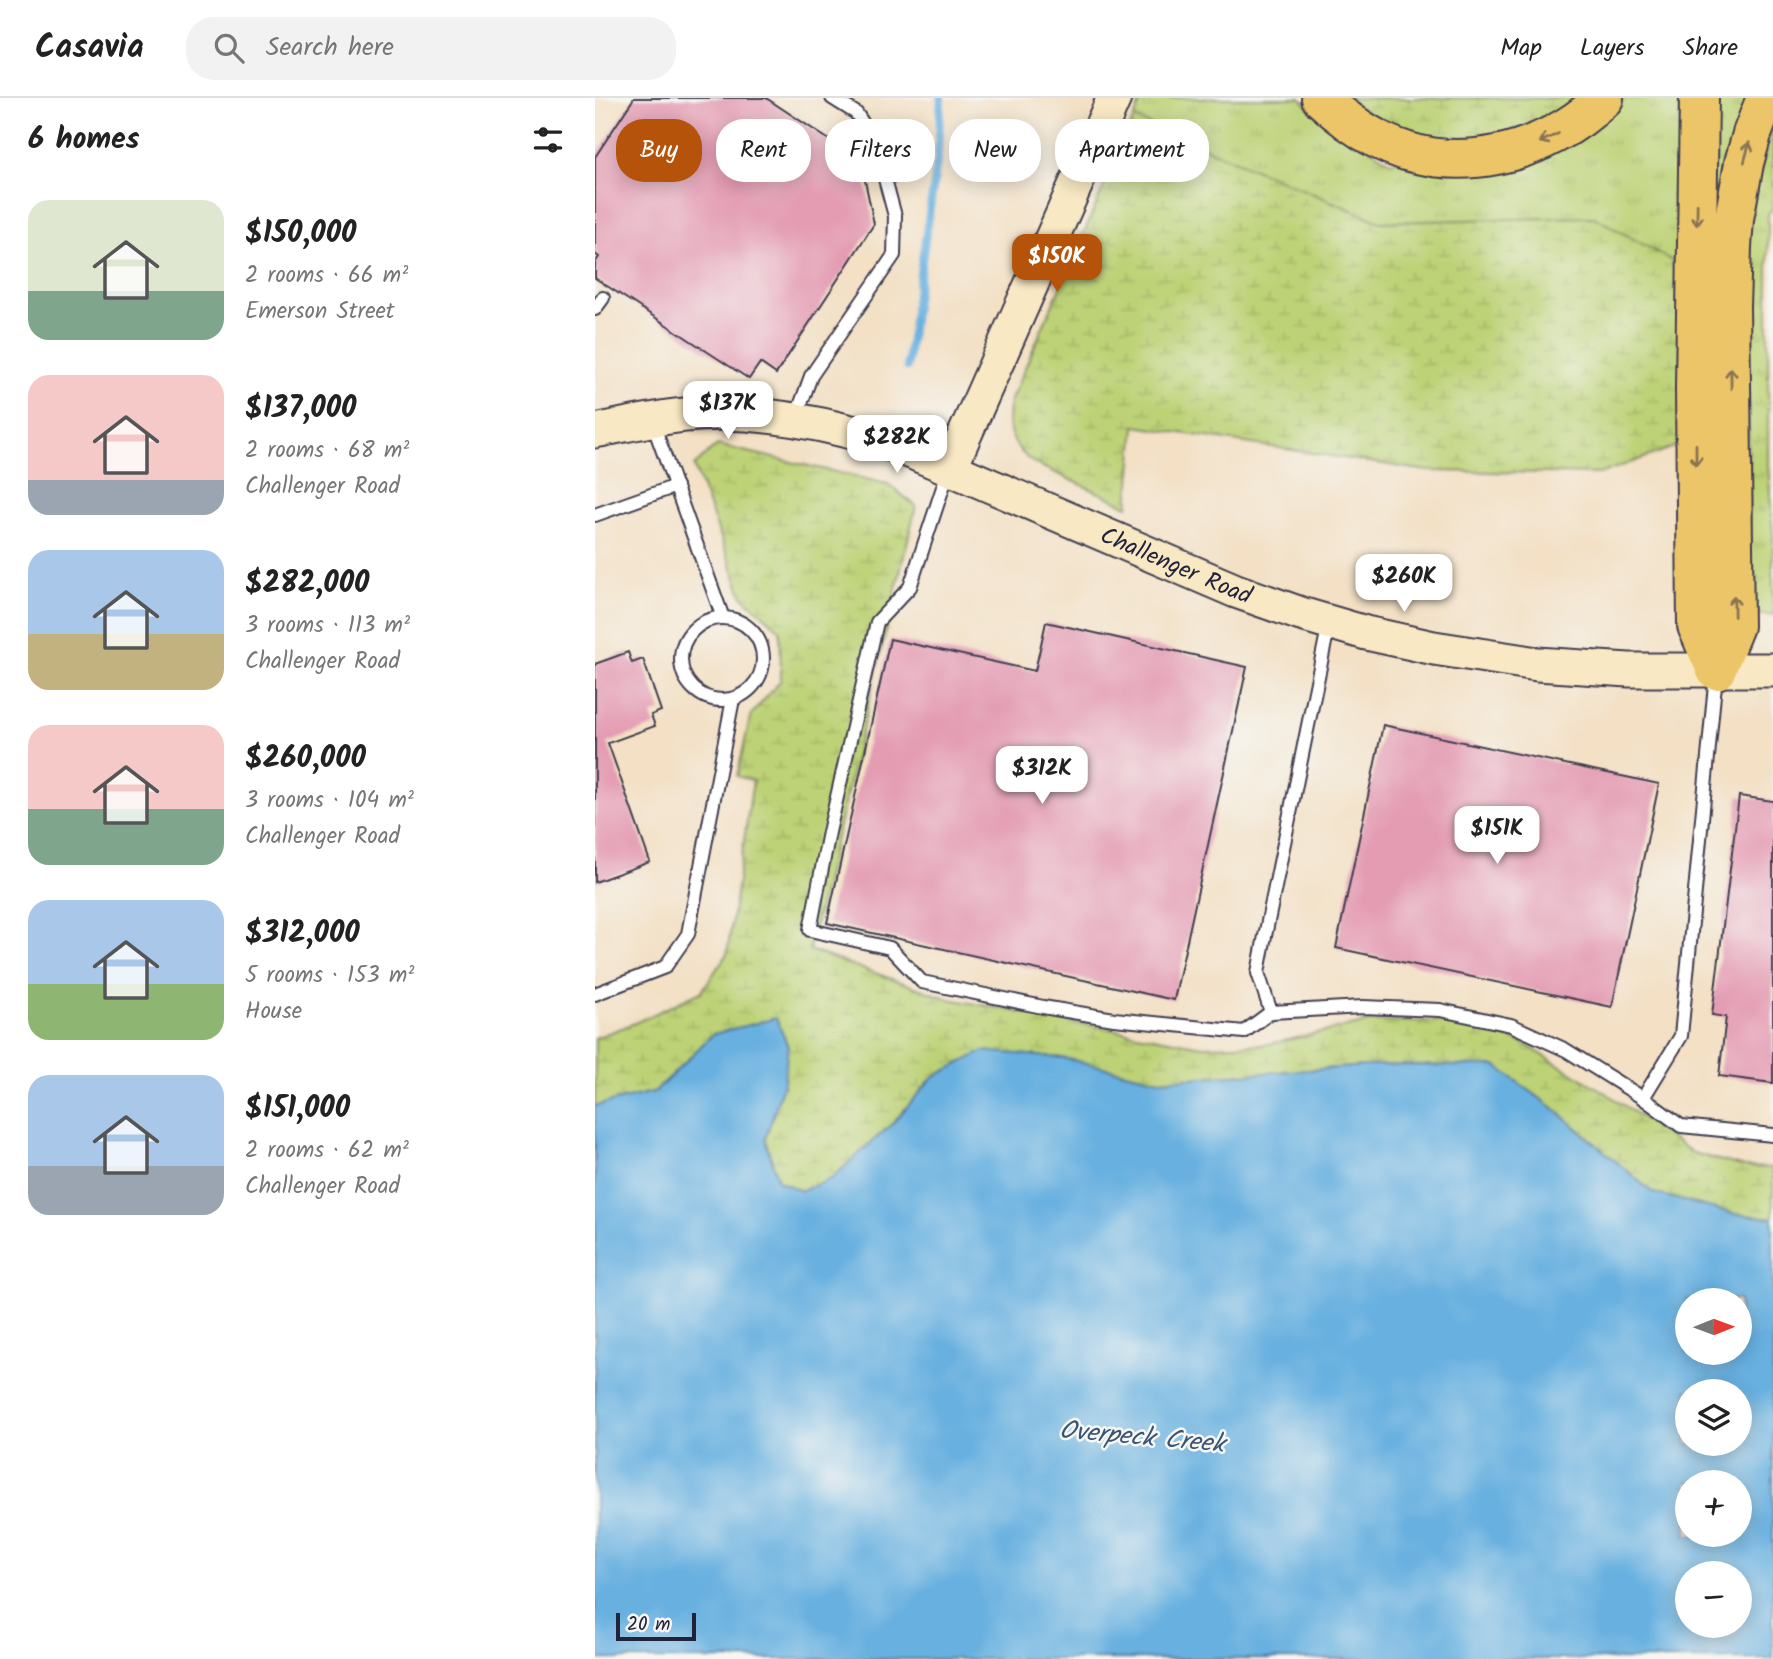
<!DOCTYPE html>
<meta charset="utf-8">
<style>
:root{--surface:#fff;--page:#f2f2f2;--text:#222;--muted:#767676;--line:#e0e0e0;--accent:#b45309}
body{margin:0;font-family:Kalam,sans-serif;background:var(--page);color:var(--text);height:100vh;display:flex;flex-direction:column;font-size:26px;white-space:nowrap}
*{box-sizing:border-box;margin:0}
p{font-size:23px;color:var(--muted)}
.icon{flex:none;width:38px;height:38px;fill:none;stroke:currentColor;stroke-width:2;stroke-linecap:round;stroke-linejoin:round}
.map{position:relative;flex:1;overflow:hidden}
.panel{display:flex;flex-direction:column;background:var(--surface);width:595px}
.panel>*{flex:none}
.top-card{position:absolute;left:21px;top:21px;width:665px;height:63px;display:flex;gap:14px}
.needle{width:46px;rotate:89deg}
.tools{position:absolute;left:1080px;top:1190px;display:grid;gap:14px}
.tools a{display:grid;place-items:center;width:77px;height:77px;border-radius:50%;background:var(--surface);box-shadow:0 4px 18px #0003;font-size:35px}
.scale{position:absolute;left:21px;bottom:18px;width:80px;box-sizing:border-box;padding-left:7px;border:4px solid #22223b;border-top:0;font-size:19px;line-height:24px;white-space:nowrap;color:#22223b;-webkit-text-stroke:5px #f6f6f2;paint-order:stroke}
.price{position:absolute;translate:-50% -60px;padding:0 16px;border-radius:14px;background:#fff;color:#222;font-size:23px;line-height:46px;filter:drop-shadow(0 2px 4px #0008)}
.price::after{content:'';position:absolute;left:50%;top:42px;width:21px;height:16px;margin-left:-10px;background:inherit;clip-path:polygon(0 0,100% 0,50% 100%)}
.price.current{background:var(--accent);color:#fff}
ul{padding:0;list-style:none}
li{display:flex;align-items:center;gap:21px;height:175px;padding:0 28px}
li span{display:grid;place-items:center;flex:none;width:196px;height:140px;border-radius:21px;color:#555}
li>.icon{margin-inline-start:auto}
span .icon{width:84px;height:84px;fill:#fffc;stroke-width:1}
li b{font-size:30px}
h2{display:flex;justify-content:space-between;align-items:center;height:84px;padding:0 28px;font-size:30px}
.pill{padding:0 24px;border-radius:28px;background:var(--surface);box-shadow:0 4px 18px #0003;font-size:24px;line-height:63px}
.pill.current{background:var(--accent);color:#fff}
header{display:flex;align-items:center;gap:42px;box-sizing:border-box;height:98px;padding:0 35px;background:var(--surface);border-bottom:2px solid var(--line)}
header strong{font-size:33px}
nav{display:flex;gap:38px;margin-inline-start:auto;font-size:24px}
.search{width:490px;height:63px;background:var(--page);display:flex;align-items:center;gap:18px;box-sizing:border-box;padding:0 24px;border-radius:28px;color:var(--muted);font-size:26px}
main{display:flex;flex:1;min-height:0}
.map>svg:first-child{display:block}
.grass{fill:url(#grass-tufts);stroke:#707a58;stroke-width:2}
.wetland{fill:url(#wetland-marsh);stroke:#707a58;stroke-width:2}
.water{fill:#68b0e0;stroke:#45698e;stroke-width:2;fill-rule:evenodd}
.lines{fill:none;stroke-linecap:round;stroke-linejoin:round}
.stream{stroke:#68b0e0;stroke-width:8}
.building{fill:#e49cb3}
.lane-casing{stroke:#413e50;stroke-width:16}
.secondary-casing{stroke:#413e50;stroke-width:37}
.highway-casing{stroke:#413e50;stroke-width:42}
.lane{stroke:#fff;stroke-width:12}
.secondary{stroke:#f8e8c3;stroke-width:33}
.highway{stroke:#edc569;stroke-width:38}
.oneway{stroke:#887452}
.labels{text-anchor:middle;stroke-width:5;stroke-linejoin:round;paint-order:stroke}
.street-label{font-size:24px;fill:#22223b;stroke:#f6f6f2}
.water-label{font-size:26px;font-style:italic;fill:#3a5475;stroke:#f6f6f2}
</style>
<header>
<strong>Casavia</strong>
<div class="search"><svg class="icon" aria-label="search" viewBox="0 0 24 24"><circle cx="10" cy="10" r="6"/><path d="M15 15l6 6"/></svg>Search here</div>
<nav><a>Map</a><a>Layers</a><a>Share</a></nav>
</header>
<main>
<section class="panel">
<h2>6 homes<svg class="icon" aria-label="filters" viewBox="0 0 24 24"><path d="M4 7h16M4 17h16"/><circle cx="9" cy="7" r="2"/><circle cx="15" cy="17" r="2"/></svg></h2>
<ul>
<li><span style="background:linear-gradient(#dfe7d0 65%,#7fa58c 0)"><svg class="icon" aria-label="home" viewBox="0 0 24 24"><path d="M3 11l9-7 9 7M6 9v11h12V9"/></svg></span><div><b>$150,000</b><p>2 rooms · 66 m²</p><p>Emerson Street</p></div></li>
<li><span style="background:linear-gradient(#f6c9c9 75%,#9aa5b1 0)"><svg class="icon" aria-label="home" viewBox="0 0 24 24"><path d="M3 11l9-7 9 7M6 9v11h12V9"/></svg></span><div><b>$137,000</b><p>2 rooms · 68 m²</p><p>Challenger Road</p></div></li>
<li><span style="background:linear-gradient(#a9c7e8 60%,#c2b280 0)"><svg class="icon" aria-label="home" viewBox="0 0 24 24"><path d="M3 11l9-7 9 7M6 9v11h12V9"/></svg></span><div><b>$282,000</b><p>3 rooms · 113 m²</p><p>Challenger Road</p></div></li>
<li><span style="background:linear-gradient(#f6c9c9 60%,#7fa58c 0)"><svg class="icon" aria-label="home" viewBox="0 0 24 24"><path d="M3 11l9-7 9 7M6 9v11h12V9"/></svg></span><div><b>$260,000</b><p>3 rooms · 104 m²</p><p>Challenger Road</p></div></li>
<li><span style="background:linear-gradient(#a9c7e8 60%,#8fb573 0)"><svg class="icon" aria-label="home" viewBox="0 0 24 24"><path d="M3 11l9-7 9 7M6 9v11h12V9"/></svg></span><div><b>$312,000</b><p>5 rooms · 153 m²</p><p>House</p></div></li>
<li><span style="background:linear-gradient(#a9c7e8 65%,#9aa5b1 0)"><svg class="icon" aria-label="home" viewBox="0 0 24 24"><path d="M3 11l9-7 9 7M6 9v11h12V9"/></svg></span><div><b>$151,000</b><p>2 rooms · 62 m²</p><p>Challenger Road</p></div></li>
</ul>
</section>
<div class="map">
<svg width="1178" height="1561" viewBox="0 0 1178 1561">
<defs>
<pattern id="grass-tufts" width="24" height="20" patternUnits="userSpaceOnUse" patternTransform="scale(1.75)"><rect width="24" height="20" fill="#bdd276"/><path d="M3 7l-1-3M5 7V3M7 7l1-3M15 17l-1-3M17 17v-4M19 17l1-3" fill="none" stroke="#a2b467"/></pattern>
<pattern id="wetland-marsh" width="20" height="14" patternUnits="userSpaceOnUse" patternTransform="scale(1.75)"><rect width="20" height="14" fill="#bdd276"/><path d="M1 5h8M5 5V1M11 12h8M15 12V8" fill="none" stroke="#a2b467"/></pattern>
</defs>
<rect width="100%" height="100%" fill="#f6f6f2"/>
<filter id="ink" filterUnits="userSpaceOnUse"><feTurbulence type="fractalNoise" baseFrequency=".0143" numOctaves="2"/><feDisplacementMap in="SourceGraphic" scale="14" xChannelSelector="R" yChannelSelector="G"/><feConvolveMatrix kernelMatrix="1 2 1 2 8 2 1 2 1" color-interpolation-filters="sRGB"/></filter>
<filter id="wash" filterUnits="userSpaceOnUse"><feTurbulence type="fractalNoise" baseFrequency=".00686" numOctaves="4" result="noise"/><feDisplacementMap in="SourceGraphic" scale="28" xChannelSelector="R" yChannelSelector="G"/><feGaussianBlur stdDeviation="1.57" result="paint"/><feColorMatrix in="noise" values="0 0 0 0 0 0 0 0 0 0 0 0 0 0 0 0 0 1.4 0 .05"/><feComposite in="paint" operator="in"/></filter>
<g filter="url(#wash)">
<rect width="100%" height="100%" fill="#f3e0c5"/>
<g class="grass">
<path d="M547 0H706L715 11 795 64 1025 6 1030 0H1085L1088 169 999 119 785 124 539 20Z"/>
<path d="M1114 0H1156L1125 122 1114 123Z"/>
<path d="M1178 21V110L1173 116V367L1178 436V517H1154L1153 124Z"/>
</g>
<g class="wetland">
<path d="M749 0H982L972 12 902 39 824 40 806 34Z"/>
<path d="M539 20 785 124 999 119 1088 169 1085 347 1004 376 833 373 540 328 533 408 439 365C418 351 409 329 415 304Z"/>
<path d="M122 347 293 386 321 408 214 852 354 901 607 948 674 946 774 924 861 923 926 944 1011 995 1098 1055 1150 1069 1178 1070V1120L1140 1116 1058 1095 961 1012 901 968 786 967 565 982 468 960 389 953 338 979 298 1025 236 1081 207 1093 183 1083 170 1041 189 984 118 936 61 993 0 1008V940L40 925 106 894 132 856 158 683 142 678 156 617 186 582 185 532 148 499 99 368Z"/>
</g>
<path class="water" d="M181 920 193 948 189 984 170 1041 183 1083 207 1093 236 1081 298 1025 338 979 389 953 468 960 565 982 786 967 901 968 961 1012 1058 1095 1140 1116 1178 1120V1561H0V1008L61 993 118 936ZM1092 1202H1144V1255H1092ZM1092 1293H1144V1346H1092ZM1092 1384H1144V1437H1092ZM1092 1475H1144V1528H1092Z"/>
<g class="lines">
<path class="stream" d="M312 269 320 207 343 58 346 0"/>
</g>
<g id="blocks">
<g class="building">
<path d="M39 0H171L266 63 279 126 181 276 165 265 154 281 0 180V165L4 159 0 156V59Z"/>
<path d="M451 524 652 569 579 902 232 825 295 541 440 573Z"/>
<path d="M33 554 37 565 48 561 66 613 56 617 60 628 13 645 55 764 0 784V566Z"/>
<path d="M788 627 1064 686 1017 909 741 850Z"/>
<path d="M1144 698 1178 703V985L1124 978 1131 919 1117 917Z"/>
</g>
</g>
</g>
<g filter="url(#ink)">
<use href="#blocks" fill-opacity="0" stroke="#413e50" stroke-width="2"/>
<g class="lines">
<g class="lane-casing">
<g id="lane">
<path d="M0 211 8 200"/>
<path d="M200 322 216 278 299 157 300 118 280 44 261 15 237 0"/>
<path d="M57 323 128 520"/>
<path d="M354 371 315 489 282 524 234 734 215 832 295 850 327 884 448 909 519 921 649 934 676 914"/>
<path d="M0 417 81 388"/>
<circle cx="127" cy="561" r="41"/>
<path d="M734 525 669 843 663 875 676 914 768 909 845 912 916 927 971 952 1048 1000"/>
<path d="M1121 576 1086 938 1048 1000 1086 1028 1178 1037"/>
<path d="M0 896 70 869 93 836 138 601"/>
</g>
</g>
<g class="secondary-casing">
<g id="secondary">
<path id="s1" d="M0 333C29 327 59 320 90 317 160 310 239 326 305 349L641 493 706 516 771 535 839 550 942 566 1034 572H1178"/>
<path d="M355 370 519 0"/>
</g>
</g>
<g class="highway-casing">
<g id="highway">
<path d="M726 0C743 16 761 30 782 41 857 81 951 57 1009 0"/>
<path d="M1104 0 1100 289 1102 528 1121 572"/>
<path d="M1121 572 1139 528 1135 207 1137 149 1139 121 1149 65 1157 36 1171 0"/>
</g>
</g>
<use href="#lane" class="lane"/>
<use href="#secondary" class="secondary"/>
<use href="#highway" class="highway"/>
</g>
<defs><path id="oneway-shaft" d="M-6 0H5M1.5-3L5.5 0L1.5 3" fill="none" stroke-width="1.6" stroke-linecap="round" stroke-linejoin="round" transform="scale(1.75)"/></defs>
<g class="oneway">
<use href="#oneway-shaft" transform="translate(954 40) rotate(154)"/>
<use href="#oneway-shaft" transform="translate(1152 54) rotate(-75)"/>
<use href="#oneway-shaft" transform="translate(1102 117) rotate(91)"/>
<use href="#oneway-shaft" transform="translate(1136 280) rotate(-91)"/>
<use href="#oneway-shaft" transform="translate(1101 357) rotate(90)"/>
<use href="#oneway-shaft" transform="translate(1139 508) rotate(-91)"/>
</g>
</g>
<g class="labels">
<g class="street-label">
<text dy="8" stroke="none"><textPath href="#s1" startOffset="611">Challenger Road</textPath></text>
</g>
<g class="water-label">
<text transform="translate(547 1338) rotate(5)" y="9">Overpeck Creek</text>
</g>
</g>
</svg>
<div class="tools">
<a><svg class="needle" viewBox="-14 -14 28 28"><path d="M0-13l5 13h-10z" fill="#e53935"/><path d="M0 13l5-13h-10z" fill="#767676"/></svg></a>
<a><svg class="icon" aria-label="layers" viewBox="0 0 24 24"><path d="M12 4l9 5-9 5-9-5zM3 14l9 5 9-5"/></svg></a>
<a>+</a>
<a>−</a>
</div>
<div class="scale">20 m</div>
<b class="price current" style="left:462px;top:196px">$150K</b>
<b class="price" style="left:133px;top:343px">$137K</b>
<b class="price" style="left:302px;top:377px">$282K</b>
<b class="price" style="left:809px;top:516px">$260K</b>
<b class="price" style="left:447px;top:708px">$312K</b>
<b class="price" style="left:902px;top:768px">$151K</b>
<div class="top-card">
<a class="pill current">Buy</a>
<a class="pill">Rent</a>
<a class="pill">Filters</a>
<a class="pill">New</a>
<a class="pill">Apartment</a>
</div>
</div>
</main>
